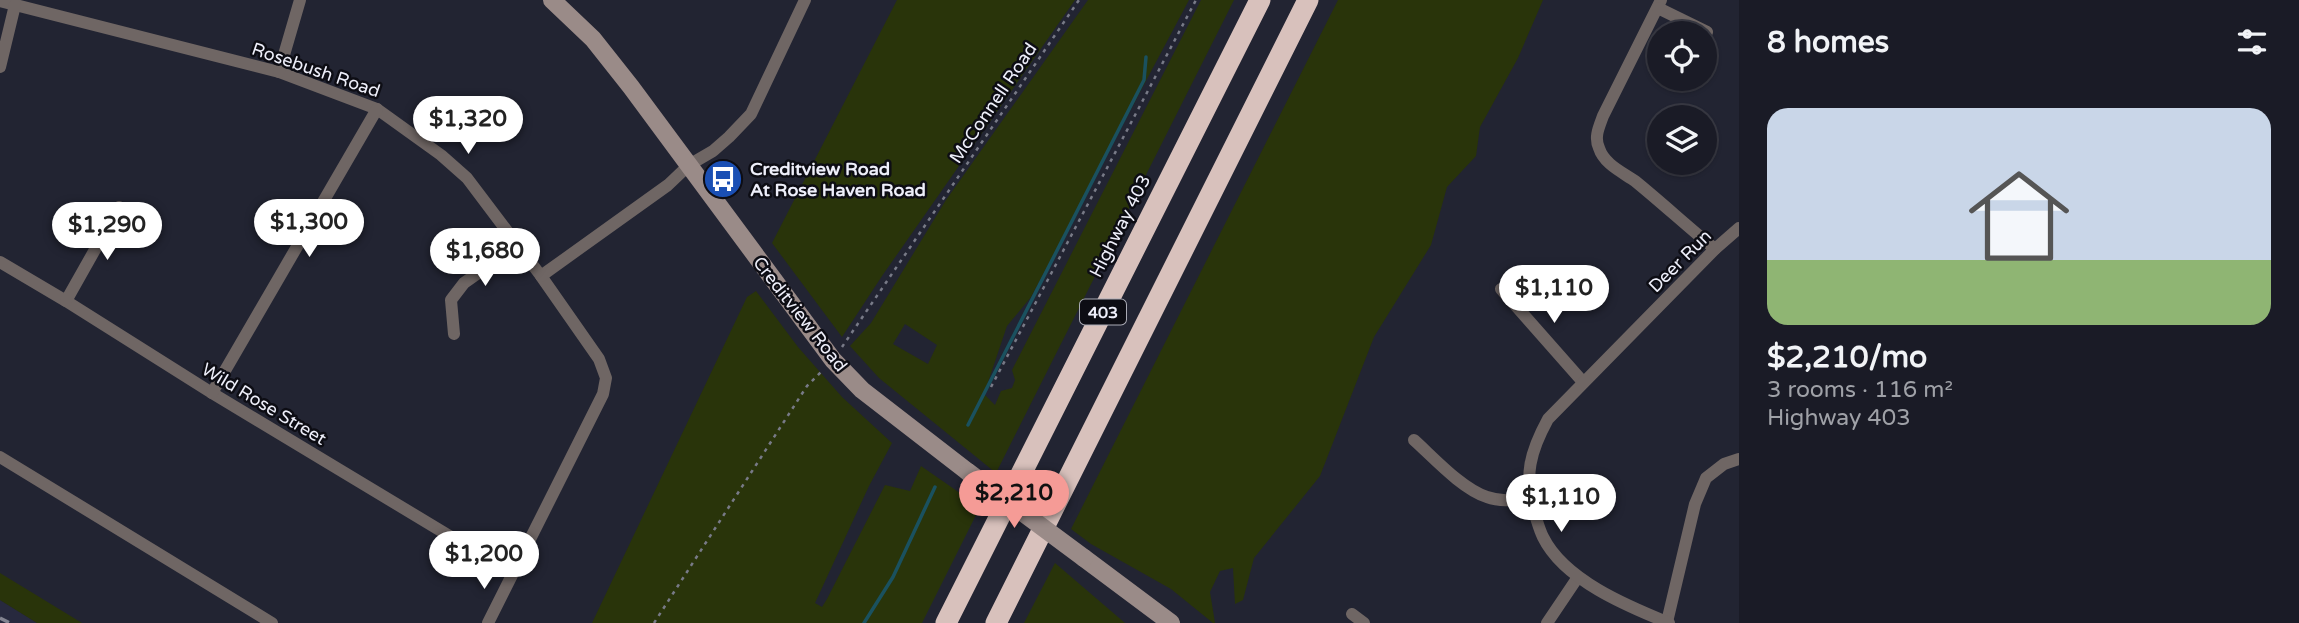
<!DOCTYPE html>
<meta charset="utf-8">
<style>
:root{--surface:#1a1b26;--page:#272832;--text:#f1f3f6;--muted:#9fa1a7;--line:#383943;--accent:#f59b96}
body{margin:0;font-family:"Varela Round",sans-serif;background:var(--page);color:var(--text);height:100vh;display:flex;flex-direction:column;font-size:26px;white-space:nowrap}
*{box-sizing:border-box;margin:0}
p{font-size:23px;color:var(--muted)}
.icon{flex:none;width:38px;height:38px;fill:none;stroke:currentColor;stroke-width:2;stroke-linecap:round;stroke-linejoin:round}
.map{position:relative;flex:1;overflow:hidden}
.sheet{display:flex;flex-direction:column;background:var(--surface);width:560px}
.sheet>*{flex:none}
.buttons{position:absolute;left:1647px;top:21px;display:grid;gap:14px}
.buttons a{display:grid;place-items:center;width:70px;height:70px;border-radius:50%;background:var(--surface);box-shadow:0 2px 5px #0004,0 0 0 2px var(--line);font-size:35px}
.price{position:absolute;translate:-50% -60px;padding:0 16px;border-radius:24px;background:#fff;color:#222;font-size:23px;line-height:46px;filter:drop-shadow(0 2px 4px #0008)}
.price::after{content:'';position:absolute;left:50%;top:42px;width:21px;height:16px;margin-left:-10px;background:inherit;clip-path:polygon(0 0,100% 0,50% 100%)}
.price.on{background:var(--accent);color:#111}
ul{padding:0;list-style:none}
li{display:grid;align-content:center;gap:14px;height:371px;padding:0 28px}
li span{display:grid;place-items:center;height:217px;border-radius:21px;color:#555}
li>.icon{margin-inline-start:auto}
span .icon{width:126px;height:126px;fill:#fffc;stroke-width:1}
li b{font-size:30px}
h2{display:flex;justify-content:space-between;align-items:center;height:84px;padding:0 28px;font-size:30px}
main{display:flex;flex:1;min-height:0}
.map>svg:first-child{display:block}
.built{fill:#27293e}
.green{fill:#29340a;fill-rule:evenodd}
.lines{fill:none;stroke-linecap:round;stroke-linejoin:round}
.stream{stroke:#1a515f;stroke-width:3.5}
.path{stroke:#787a87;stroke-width:2.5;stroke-dasharray:3.5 5;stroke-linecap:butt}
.street{stroke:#6f6664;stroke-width:12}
.secondary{stroke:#9a8b88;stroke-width:18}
.highway{stroke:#d8c1bc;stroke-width:21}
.rail{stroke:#838491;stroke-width:3.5;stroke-dasharray:10 5;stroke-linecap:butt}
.secondary-bridge{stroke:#9a8b88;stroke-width:18}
.labels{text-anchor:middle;stroke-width:5;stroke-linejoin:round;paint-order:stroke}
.shield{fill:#0d0d14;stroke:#aaabb5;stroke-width:2}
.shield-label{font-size:16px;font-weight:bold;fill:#eeeffa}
.street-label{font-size:18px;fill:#eeeffa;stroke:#0d0d14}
.poi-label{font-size:18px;font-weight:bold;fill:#eeeffa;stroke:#0d0d14;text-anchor:start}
</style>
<main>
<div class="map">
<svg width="1739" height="623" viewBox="0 0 1739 623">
<rect width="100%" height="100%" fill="#222432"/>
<path class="built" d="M0 600 37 623H0Z"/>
<g class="green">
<path d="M897 0H1075L882 276 842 337 772 243Z"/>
<path d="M1088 0H1189L1031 297 1007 326 984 394 995 405 1001 391 1012 388 1015 380 1012 370 1201 0H1234L996 473 879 378 850 346 871 323 946 200ZM905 324 937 345 928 364 893 344Z"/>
<path d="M1338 0H1543L1518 58 1480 127 1476 156 1447 187 1431 245 1374 337 1320 476 1254 558 1243 600 1235 604 1233 568 1220 571 1210 592 1215 623H1213L1171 589 1091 544 1071 529Z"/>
<path d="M756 291 798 347 842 397 892 443 869 486 815 603 822 607 827 599 885 485 910 491 921 466 980 507 922 623H592L747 297Z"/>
<path d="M1055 563 1125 623H1024Z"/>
<path d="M0 573 82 623H37L0 600Z"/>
</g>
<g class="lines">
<g class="stream">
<path d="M968 425 1144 80 1146 57"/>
<path d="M864 623 893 577 935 487"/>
</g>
<g class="path">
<path d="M842 347 1079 0"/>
<path d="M991 387 1196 0"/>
<path d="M654 623 807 386 822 371"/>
</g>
<g class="street">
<path d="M1661 0 1603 116C1599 127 1594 137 1599 148 1604 164 1622 172 1635 181 1662 203 1688 227 1715 249"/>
<path d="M0 1 279 72 377 109 441 155 467 178 541 276 599 359 606 378 603 394 488 623"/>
<path d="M1658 8 1707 32"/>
<path d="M0 67 15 5"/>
<path d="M279 72 300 0"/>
<path d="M0 262 66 301 212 393 511 573"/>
<path d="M541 276 668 185 689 165 713 151 729 137 751 114 805 0"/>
<path d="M1501 289 1583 382"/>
<path d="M66 301 119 207"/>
<path d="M454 334 451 300 464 283 518 245"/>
<path d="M212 393 377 109"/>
<path d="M1414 440C1434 458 1462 489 1487 497 1501 502 1516 500 1531 499"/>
<path d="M0 457 272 623"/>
<path d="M1352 614 1364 623"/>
<path d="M1667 622 1695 504 1706 478 1724 464 1739 459"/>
<path d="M1547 623 1578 577"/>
<path d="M1669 623C1627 606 1564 580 1543 537 1539 529 1537 520 1534 512 1524 475 1530 452 1548 419L1715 249 1739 228"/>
</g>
<g class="secondary">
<path d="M552 0 593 39 631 87 833 360 862 390 968 472"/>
<path d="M1084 558 1171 623"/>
</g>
<g class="highway">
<path d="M946 623 1260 0"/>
<path d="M996 623 1308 0"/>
</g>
<path class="rail" d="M0 618 10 623"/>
<path class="secondary-bridge" d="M968 472 1084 558"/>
</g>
<defs>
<g id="bus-disc" transform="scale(2.0125)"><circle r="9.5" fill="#1a4fb4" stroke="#0d0d14"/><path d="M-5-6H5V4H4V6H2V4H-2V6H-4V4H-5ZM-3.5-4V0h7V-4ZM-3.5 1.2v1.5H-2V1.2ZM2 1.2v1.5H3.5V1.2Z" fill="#fff"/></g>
</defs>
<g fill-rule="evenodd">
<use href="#bus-disc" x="723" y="179"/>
</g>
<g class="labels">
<rect class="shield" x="1080" y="299.5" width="46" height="25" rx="5"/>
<g class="shield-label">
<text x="1103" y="318">403</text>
</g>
<g class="street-label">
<text transform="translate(316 70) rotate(19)" y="6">Rosebush Road</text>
<text transform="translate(993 103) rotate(-56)" y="6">McConnell Road</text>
<text transform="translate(1120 226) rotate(-63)" y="6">Highway 403</text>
<text transform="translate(1680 261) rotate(-45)" y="6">Deer Run</text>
<text transform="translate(800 314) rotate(52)" y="6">Creditview Road</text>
<text transform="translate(264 404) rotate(31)" y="6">Wild Rose Street</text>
</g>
<g class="poi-label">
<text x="750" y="175">Creditview Road<tspan x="750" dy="21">At Rose Haven Road</tspan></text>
</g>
</g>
</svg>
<div class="buttons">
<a><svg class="icon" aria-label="locate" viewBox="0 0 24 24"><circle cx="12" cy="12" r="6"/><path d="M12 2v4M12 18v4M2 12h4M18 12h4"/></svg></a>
<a><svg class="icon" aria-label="layers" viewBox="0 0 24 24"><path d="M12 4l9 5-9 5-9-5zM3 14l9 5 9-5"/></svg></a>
</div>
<b class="price" style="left:468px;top:156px">$1,320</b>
<b class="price" style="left:309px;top:259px">$1,300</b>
<b class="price" style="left:107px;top:262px">$1,290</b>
<b class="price" style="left:485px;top:288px">$1,680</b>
<b class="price" style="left:1554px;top:325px">$1,110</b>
<b class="price on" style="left:1014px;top:530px">$2,210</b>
<b class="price" style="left:1561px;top:534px">$1,110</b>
<b class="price" style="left:484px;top:591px">$1,200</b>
</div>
<section class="sheet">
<h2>8 homes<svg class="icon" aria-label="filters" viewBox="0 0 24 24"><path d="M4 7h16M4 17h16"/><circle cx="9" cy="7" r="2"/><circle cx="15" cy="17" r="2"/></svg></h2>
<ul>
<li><span style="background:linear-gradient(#c9d6e8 70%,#8fb573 0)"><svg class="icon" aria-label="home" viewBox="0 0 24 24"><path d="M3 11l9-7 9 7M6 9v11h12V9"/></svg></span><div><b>$2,210/mo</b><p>3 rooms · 116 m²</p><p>Highway 403</p></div></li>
</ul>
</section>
</main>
